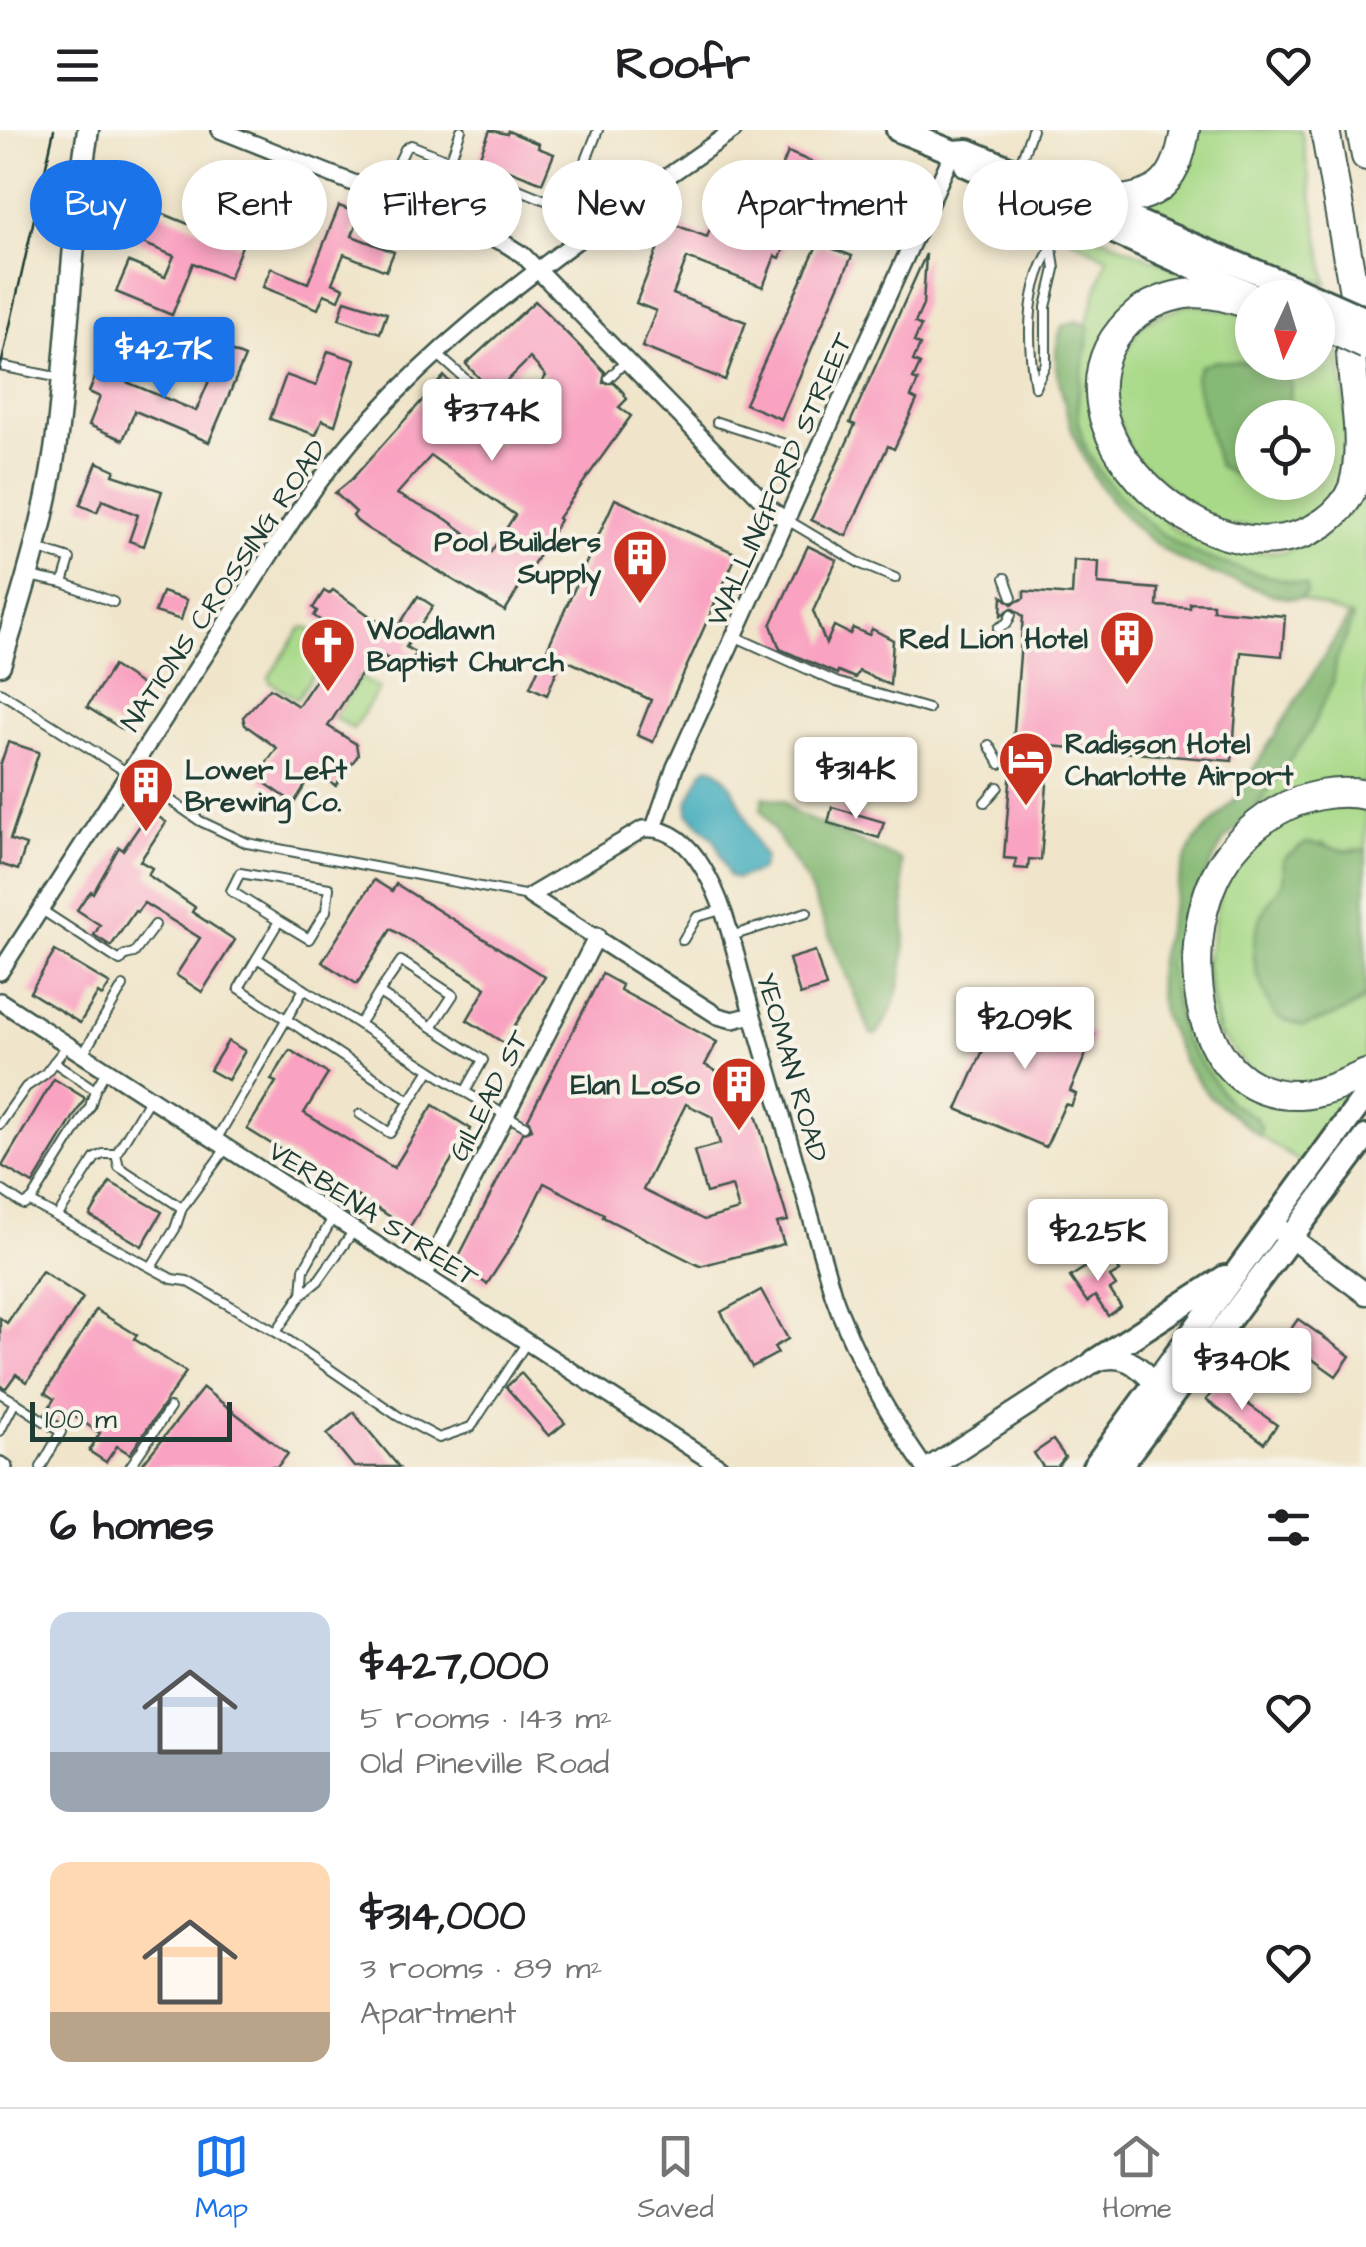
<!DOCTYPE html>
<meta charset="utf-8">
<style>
:root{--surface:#fff;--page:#f6f6f6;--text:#202124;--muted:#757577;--line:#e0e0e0;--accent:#1a73e8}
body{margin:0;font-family:"Architects Daughter",sans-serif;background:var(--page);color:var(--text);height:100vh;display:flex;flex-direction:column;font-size:38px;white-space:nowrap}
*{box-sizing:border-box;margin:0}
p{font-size:32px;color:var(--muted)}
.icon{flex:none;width:55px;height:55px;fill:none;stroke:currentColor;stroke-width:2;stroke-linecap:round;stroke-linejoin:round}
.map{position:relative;height:1337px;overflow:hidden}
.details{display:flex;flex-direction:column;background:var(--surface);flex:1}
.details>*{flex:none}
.top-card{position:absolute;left:30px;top:30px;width:1308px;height:90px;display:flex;gap:20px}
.needle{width:65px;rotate:184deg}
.buttons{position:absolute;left:1235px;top:150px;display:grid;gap:20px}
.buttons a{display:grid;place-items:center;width:100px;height:100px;border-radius:50%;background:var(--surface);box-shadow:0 5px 15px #0003;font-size:50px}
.scale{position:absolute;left:30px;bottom:25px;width:202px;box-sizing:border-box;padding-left:10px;border:5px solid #1f3d34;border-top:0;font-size:28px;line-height:35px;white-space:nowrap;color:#1f3d34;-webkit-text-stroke:8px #f7f3e8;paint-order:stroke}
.price{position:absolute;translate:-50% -85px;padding:0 22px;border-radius:10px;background:#fff;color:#222;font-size:32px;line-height:65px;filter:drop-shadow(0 2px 5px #0008)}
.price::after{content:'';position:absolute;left:50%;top:60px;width:30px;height:22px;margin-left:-15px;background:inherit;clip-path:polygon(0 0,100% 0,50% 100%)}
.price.current{background:var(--accent);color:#fff}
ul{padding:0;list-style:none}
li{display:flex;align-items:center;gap:30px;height:250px;padding:0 50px}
li span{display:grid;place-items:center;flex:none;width:280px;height:200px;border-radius:20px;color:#555}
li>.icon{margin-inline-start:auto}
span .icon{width:120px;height:120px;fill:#fffc;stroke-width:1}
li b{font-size:42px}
h2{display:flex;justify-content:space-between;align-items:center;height:120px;padding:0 50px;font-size:42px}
.chip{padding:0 35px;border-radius:45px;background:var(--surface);box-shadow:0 5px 15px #0003;font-size:35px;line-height:90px}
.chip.current{background:var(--accent);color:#fff}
header{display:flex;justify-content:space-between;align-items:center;height:130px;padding:0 50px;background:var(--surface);font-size:45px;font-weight:700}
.tab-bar{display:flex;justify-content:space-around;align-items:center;height:140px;border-top:2px solid var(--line);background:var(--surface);font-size:28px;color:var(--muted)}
.tab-bar a{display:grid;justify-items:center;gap:5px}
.tab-bar .current{color:var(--accent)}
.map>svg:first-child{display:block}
.green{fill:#a8d988;stroke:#648b5e;stroke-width:2.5}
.forest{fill:#86b974;stroke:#527b54;stroke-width:2.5}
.water{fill:#3eabbc;stroke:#2e7478;stroke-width:2.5}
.building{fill:#f9a2c1;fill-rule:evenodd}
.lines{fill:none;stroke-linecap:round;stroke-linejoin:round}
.lane-casing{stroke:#3e564a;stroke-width:12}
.street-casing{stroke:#3e564a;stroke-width:20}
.secondary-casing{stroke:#3e564a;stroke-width:25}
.primary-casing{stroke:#3e564a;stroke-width:28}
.highway-casing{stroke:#3e564a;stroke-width:32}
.lane{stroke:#fff;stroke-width:8}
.street{stroke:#fff;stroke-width:15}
.secondary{stroke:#fff;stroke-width:20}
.primary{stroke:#fff;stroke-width:22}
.highway{stroke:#fff;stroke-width:28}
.tram{stroke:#1f3d34;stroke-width:2.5}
.primary-bridge-casing{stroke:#3e564a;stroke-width:28;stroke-linecap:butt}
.highway-bridge-casing{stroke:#3e564a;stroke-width:32;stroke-linecap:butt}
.primary-bridge{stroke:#fff;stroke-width:22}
.highway-bridge{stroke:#fff;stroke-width:28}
.labels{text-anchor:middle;stroke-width:8;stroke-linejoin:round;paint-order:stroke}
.street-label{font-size:28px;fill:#1f3d34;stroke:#f7f3e8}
.poi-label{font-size:28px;font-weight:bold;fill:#1f3d34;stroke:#f7f3e8;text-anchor:end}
</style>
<header><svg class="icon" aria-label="menu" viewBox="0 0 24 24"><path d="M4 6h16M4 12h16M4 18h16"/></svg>Roofr<svg class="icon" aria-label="heart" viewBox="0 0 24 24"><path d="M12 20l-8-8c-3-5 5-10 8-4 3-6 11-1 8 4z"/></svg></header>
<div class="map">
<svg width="1366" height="1337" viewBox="0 0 1366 1337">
<rect width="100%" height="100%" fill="#f7f3e8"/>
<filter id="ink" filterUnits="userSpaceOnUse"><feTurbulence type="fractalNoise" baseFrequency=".01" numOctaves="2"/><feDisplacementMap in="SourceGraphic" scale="20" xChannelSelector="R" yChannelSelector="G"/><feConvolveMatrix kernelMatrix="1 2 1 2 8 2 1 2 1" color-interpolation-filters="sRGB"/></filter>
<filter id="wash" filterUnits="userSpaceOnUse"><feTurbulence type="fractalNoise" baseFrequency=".0048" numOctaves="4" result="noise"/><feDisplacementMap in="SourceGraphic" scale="40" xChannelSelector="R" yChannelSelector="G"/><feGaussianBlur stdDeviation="2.25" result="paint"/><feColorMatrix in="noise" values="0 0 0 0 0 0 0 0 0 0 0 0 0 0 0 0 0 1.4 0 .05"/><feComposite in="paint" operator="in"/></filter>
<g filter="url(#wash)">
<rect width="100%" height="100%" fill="#f0e5ca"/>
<g class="green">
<path d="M1196 0H1301L1327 154 1131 82Z"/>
<path d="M1087 101 1209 153 1101 214 1132 359 1175 400 1214 417 1241 421 1286 422 1366 365V653C1325 657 1289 656 1254 680L1310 601 1333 552 1336 531 1353 488 1300 468 1307 462 1306 455C1225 436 1174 428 1117 363 1103 347 1087 325 1081 304 1072 268 1085 233 1089 197L1086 195 1107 128 1069 107Z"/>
<path d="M1188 174 1252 184V232H1236L1195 248 1218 335 1245 352H1318V288L1295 286 1289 276C1293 244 1284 245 1257 233L1318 232V212L1340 222 1350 327 1334 373 1297 399 1212 395 1132 326 1111 272 1112 238 1143 193Z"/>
<path d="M306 497 333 514 297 569 270 552 269 547 301 498Z"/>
<path d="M360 547 379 559 353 599 334 587Z"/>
<path d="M1325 674 1366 677V719L1338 721 1322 713 1286 750 1280 763 1267 775 1253 827 1315 893C1332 883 1355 883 1366 865V931L1316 956 1251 943 1219 903 1206 835 1221 755 1267 699Z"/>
<path d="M1191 773 1226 945 1348 963 1302 1033 1258 1005 1261 1000 1256 988 1229 973 1183 908 1168 834Z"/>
</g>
<g class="forest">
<path d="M1076 191 1090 197C1085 232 1072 268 1081 304 1086 325 1102 347 1117 363 1176 429 1225 435 1306 455L1307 462 1300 468C1280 470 1261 460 1241 453 1220 446 1196 439 1177 428 1118 394 1078 336 1064 271 1057 239 1051 229 1062 196Z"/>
<path d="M1216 231C1235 232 1281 230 1290 252 1292 259 1290 269 1289 276L1298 287 1252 288V352H1245L1218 335 1195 248 1200 236Z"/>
<path d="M1350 485 1353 488 1336 531 1333 552 1310 602 1254 680 1223 712 1191 773 1168 834 1183 909 1229 972 1256 988 1261 1000 1258 1005 1209 966 1184 932 1162 884 1157 845 1160 824 1183 735 1194 712 1234 670Z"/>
<path d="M763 667 783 671 795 683 901 730C905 787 914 858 876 905L871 904 807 752 761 680Z"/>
<path d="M1306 713C1328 714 1344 725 1366 719V865C1357 879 1321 891 1303 896L1276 887C1257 851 1243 819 1265 779 1278 755 1287 761 1283 729Z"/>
</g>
<path class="water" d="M709 636C738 645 748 705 765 728L760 741 736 749 729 746 715 710 688 683V672L704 639Z"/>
<g id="blocks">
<g class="building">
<path d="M490 0 507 4 508 1 539 14 538 18 554 24 542 53 479 28Z"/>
<path d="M788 22 831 40 818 73 775 55Z"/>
<path d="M261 34 294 47 275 94 242 81Z"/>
<path d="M867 55 885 63 887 58 910 68 908 72 916 76 898 115 850 95Z"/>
<path d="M115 64 242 116 229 148 193 133 172 185 116 162 129 132 165 147 174 126 102 96Z"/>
<path d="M719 75 790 103 780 128 775 126 763 157 687 128 673 164 746 192 725 250 642 217 656 181 636 173 668 92 707 107Z"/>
<path d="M339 76 360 84 352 106 394 122 386 141 344 124 332 153 344 158 339 170 324 164 318 179 263 157 271 138 308 153Z"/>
<path d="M818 113 852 126 781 289 745 274Z"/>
<path d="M926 124 923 175 915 193 921 196 914 212 920 215 913 231 920 234 913 249 918 251 911 267 917 270 894 319 888 316 846 406 811 390 855 295 850 293Z"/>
<path d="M345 170 387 183 380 203 339 189Z"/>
<path d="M535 171 605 242 603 253H614L623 262 627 269 619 277 631 286 558 388 560 390 505 481 368 399 357 391 353 386 356 382 335 363 351 350 444 246 468 272 455 287 494 315 499 313 510 298H519L521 292 518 286 546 246 530 228 494 264 466 234ZM431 326 515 385 491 422 446 389 397 364Z"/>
<path d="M223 218 245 227 209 312 135 281 123 310 89 295 100 267 89 262 98 240 196 281Z"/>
<path d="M328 221 355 230 335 295 322 290 316 305 270 289 286 245 316 256Z"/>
<path d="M97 332 115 340 113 345 162 361 144 416 129 411 138 385 102 370 97 382 80 375Z"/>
<path d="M615 369 737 424 653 612 637 605 651 570 562 528 547 565 530 557Z"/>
<path d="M808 416 837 430 813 481 826 514 834 496 850 504 853 498 869 505 872 499 893 510 890 555 859 541 855 548 838 541 837 544 780 519 771 495Z"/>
<path d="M1074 430 1099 432 1098 454 1158 459 1157 476 1190 478V473L1213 474V480L1285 486 1282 526 1241 522 1232 631 1050 616 1041 730 1029 729 1028 739 1015 738 1016 729 1004 728 1023 486 1012 478 1001 485 1002 466 1012 474 1024 468V461L1072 465Z"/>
<path d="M333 460 377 491 375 495 392 506 418 466 433 476 406 517 416 523 405 540 376 521 328 596 356 614 358 625 336 656 314 641 294 673 256 647 277 618 245 595 243 587 270 558 298 576 345 507 314 486 317 481 313 478 324 461 329 464Z"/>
<path d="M162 462 187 470 181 490 155 482Z"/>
<path d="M113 536 148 559 122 599 87 577Z"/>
<path d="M8 612 39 622 10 710 26 715 18 740 0 734V636Z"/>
<path d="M832 677 884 692 879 708 828 693Z"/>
<path d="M150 681 166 692 140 731 152 738 148 745 195 777 192 782 235 810 202 862 176 845 200 808 144 773 137 782 135 781 111 816 94 805 100 795 77 780 85 768 91 761 93 763 119 717 123 720Z"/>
<path d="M374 750 392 761 396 754 545 847 504 913 467 890 486 858 391 799 357 854 322 832Z"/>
<path d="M55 821 110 854 102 866 98 863 80 893 30 862Z"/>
<path d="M815 821 826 857 800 865 789 829Z"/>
<path d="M602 844 622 855 620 860 717 912 705 935 748 958 788 1091 777 1093 784 1114 700 1136 603 1087 604 1084 544 1053 517 1108 487 1154 455 1134 522 1003 532 999 528 989ZM686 974 712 987 720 1014 694 1021 706 1063 732 1056 739 1080 704 1090 643 1060Z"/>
<path d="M1010 868 1094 905 1070 961 1076 964 1071 976 1065 974 1046 1017 957 979 989 907 972 900 978 886 998 895Z"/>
<path d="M228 911 245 921 228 950 210 940Z"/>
<path d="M290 920 328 944 304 983 394 1038 433 975 471 999 409 1098 247 999 276 952 271 950Z"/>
<path d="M54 949 85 968 33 1054 2 1036Z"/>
<path d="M110 1052 162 1082 142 1116 90 1086Z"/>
<path d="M1110 1127 1120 1141 1110 1147 1116 1156 1110 1160 1121 1177 1108 1186 1095 1166 1087 1172 1070 1147 1095 1131 1098 1135Z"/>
<path d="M42 1141 83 1168 27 1252 16 1244 6 1258 0 1256V1188L7 1193Z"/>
<path d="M761 1160 788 1209 774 1217 778 1223 752 1237 721 1182Z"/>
<path d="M96 1180 137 1205 134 1209 186 1242 130 1324 117 1316 106 1332 89 1321 100 1303 72 1285 65 1296 46 1283 54 1269 45 1263Z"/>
<path d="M1298 1189 1350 1226 1336 1246 1284 1209Z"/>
<path d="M521 1243 565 1293 549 1306 506 1257Z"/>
<path d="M1219 1253 1277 1295 1264 1313 1206 1270Z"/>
<path d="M203 1258 288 1324 277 1337H140Z"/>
<path d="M354 1282 358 1288 399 1337H354L327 1304Z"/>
<path d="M1053 1310 1065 1327 1057 1337H1043L1034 1323Z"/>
</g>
</g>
</g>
<g filter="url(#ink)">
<use href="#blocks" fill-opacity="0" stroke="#3e564a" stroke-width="2.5"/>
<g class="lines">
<g class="lane-casing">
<g id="lane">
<path d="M450 31 461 0"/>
<path d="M1019 37 1032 0"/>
<path d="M383 65 405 19 411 15 577 83 592 100"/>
<path d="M567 79 598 0"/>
<path d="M438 225 514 292"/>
<path d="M0 236 61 248"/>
<path d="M609 248 626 231"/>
<path d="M1035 257 1046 233V177L1055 139 1052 117 1060 81"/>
<path d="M1035 257C1027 211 1026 157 1052 117"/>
<path d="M717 292 788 315"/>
<path d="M789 391 861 434 895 448"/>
<path d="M29 446 63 453 70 429 36 418"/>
<path d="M1005 448 1012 467"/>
<path d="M63 453 113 472"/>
<path d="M998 498 1007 493 1011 485"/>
<path d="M736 507 836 552 928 579"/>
<path d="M0 562 128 643"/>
<path d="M989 615 1000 634"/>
<path d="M129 641 200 691 247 713 529 766"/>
<path d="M985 672 998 657"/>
<path d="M40 779 120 831 125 825 134 823 155 795"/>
<path d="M731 806 807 782"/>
<path d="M683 810 697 787 721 780"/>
<path d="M257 828 239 858 410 971 390 1003 360 984"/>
<path d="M304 859 465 962 525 996"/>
<path d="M359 894 379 863"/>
<path d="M432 897 453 865 401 831 379 863 483 930 465 962"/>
<path d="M67 916 54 932 95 960 106 941"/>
<path d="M82 926 123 856"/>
<path d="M150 968 116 1024 119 1037 182 1078 227 1017"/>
<path d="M410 971 430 940"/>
<path d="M0 994 26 957 45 944 54 932"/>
<path d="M216 1010 304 859 257 828 279 791 231 761 240 743 329 758 326 781 309 809 279 791"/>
<path d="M0 1059 24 1075 32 1070 90 977 95 960"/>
<path d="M30 1072 172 1149 187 1151 276 1202 302 1164"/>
<path d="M334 1086 304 1139 302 1164 318 1151 355 1099"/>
<path d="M57 1087 95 1028 103 1024H116"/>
<path d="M151 1137 175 1099 182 1078"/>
<path d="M276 1202 398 1286 439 1308 471 1297 527 1212"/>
<path d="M0 1263 15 1272 0 1301"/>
<path d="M15 1272 61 1302 41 1337"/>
<path d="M130 1337 170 1278"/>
</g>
</g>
<g class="street-casing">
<g id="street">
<path d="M220 0 504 113 523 125 774 382 788 391"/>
<path d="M654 698 675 637 953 22"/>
<path d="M0 842 298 382C403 222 579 109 734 0"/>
<path d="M0 871 720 1337"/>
<path d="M752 885 733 890 718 886 530 766 643 699C670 696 690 716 703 738 727 776 735 826 748 869 777 967 805 1065 833 1164 855 1227 886 1282 924 1337"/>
<path d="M424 1146 597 806"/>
<path d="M0 1335 4 1337"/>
</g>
</g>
<g class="secondary-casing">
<g id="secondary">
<path d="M0 535C25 457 49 379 58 297 69 198 72 99 88 0"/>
<path d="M1278 1098 1366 1164"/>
<path d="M931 1337 1095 1231C1129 1220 1141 1240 1164 1262"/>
</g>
</g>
<g class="primary-casing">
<g id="primary">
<path d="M898 0 953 22 968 21 1298 159"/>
<path d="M966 35 1256 166"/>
<path d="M1095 1231 1225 1147"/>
<path d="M1094 1337 1366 965"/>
<path d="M1119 1337 1366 1007"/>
</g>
</g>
<g class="highway-casing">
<g id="highway">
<path d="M1325 0 1358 185"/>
<path d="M1361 0 1366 26"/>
<path d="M1095 73C1153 68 1175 62 1185 0"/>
<path d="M1252 175C1238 171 1223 165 1208 164 1184 161 1156 169 1137 184 1031 271 1174 428 1283 409 1313 404 1342 385 1353 357 1366 311 1353 268 1351 222 1350 205 1354 186 1355 169"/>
<path d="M1366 665C1336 659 1303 666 1277 681 1250 697 1229 719 1215 747 1180 820 1191 969 1300 965 1323 964 1345 953 1366 944"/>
</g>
</g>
<use href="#lane" class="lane"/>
<use href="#street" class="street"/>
<use href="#secondary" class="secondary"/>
<use href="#primary" class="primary"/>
<use href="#highway" class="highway"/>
<path class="tram" d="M0 240 54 0"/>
<g class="primary-bridge-casing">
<path id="primary-bridge" d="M1298 159 1366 189"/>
</g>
<g class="highway-bridge-casing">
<path id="highway-bridge" d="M1329 198 1366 215"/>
</g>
<use href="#primary-bridge" class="primary-bridge"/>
<use href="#highway-bridge" class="highway-bridge"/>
</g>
</g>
<defs>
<g id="building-pin" transform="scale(2.875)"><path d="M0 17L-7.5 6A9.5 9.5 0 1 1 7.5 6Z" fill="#c8321e" stroke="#f7f3e8"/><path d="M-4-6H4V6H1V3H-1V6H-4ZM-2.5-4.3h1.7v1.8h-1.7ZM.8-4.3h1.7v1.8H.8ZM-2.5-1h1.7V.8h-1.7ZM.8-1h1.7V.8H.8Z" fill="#fff"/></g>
<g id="church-pin" transform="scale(2.875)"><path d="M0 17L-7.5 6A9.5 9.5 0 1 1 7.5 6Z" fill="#c8321e" stroke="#f7f3e8"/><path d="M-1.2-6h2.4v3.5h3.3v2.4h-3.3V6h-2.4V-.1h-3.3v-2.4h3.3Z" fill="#fff"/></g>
<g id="hotel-pin" transform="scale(2.875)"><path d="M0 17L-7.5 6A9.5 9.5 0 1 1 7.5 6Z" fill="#c8321e" stroke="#f7f3e8"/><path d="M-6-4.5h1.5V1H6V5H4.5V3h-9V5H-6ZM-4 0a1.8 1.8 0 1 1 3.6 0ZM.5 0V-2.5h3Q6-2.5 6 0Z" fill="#fff"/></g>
</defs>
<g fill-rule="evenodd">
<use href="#building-pin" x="640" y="427"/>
<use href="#building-pin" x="1127" y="508"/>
<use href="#church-pin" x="328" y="515"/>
<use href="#hotel-pin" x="1026" y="629"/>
<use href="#building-pin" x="146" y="655"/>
<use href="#building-pin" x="739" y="954"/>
</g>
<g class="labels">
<g class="street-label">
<text transform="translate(779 349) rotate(-66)" y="10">WALLINGFORD STREET</text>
<text transform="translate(223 455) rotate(-56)" y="10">NATIONS CROSSING ROAD</text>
<text transform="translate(793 937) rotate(74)" y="10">YEOMAN ROAD</text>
<text transform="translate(488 965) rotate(-63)" y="10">GILEAD ST</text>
<text transform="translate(374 1083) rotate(33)" y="10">VERBENA STREET</text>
</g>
<g class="poi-label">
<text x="601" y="421">Pool Builders<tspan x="601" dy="32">Supply</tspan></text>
<text x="367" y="509" text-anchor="start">Woodlawn<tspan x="367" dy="32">Baptist Church</tspan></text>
<text x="1088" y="518">Red Lion Hotel</text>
<text x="1065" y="623" text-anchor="start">Radisson Hotel<tspan x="1065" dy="32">Charlotte Airport</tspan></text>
<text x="185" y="649" text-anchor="start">Lower Left<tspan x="185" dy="32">Brewing Co.</tspan></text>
<text x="700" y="964">Elan LoSo</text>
</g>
</g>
</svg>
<div class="buttons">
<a><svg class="needle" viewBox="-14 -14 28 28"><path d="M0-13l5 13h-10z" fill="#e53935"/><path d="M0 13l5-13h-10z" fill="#757577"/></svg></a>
<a><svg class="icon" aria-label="locate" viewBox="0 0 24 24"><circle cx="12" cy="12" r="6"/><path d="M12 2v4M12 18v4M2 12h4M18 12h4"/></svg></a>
</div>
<div class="scale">100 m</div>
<b class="price current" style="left:164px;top:272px">$427K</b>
<b class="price" style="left:492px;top:334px">$374K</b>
<b class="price" style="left:856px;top:692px">$314K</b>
<b class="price" style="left:1025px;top:942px">$209K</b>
<b class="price" style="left:1098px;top:1154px">$225K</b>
<b class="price" style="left:1242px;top:1283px">$340K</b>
<div class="top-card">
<a class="chip current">Buy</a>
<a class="chip">Rent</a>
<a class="chip">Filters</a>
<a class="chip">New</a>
<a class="chip">Apartment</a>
<a class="chip">House</a>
</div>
</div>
<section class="details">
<h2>6 homes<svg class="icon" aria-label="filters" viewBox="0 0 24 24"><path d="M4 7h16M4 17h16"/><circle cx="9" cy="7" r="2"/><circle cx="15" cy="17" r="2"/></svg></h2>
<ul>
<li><span style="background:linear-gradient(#c9d6e8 70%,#9aa5b1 0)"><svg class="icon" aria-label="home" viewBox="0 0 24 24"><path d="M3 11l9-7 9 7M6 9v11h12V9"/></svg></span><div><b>$427,000</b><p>5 rooms · 143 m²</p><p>Old Pineville Road</p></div><svg class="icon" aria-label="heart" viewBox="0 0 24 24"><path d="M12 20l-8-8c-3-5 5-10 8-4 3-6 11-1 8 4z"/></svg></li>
<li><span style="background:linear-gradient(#ffd9b3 75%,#b9a48a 0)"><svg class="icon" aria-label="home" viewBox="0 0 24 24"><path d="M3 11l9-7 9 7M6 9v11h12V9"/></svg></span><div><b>$314,000</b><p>3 rooms · 89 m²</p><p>Apartment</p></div><svg class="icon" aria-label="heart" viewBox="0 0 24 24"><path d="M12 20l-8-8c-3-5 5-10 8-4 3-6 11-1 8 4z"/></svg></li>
</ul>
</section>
<nav class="tab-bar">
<a class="current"><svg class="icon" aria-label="map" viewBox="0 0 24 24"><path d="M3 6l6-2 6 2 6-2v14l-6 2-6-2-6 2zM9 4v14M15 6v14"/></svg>Map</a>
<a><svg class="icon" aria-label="saved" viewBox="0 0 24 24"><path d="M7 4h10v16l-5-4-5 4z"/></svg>Saved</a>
<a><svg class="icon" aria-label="home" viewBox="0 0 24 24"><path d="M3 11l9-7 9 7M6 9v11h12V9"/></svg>Home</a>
</nav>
